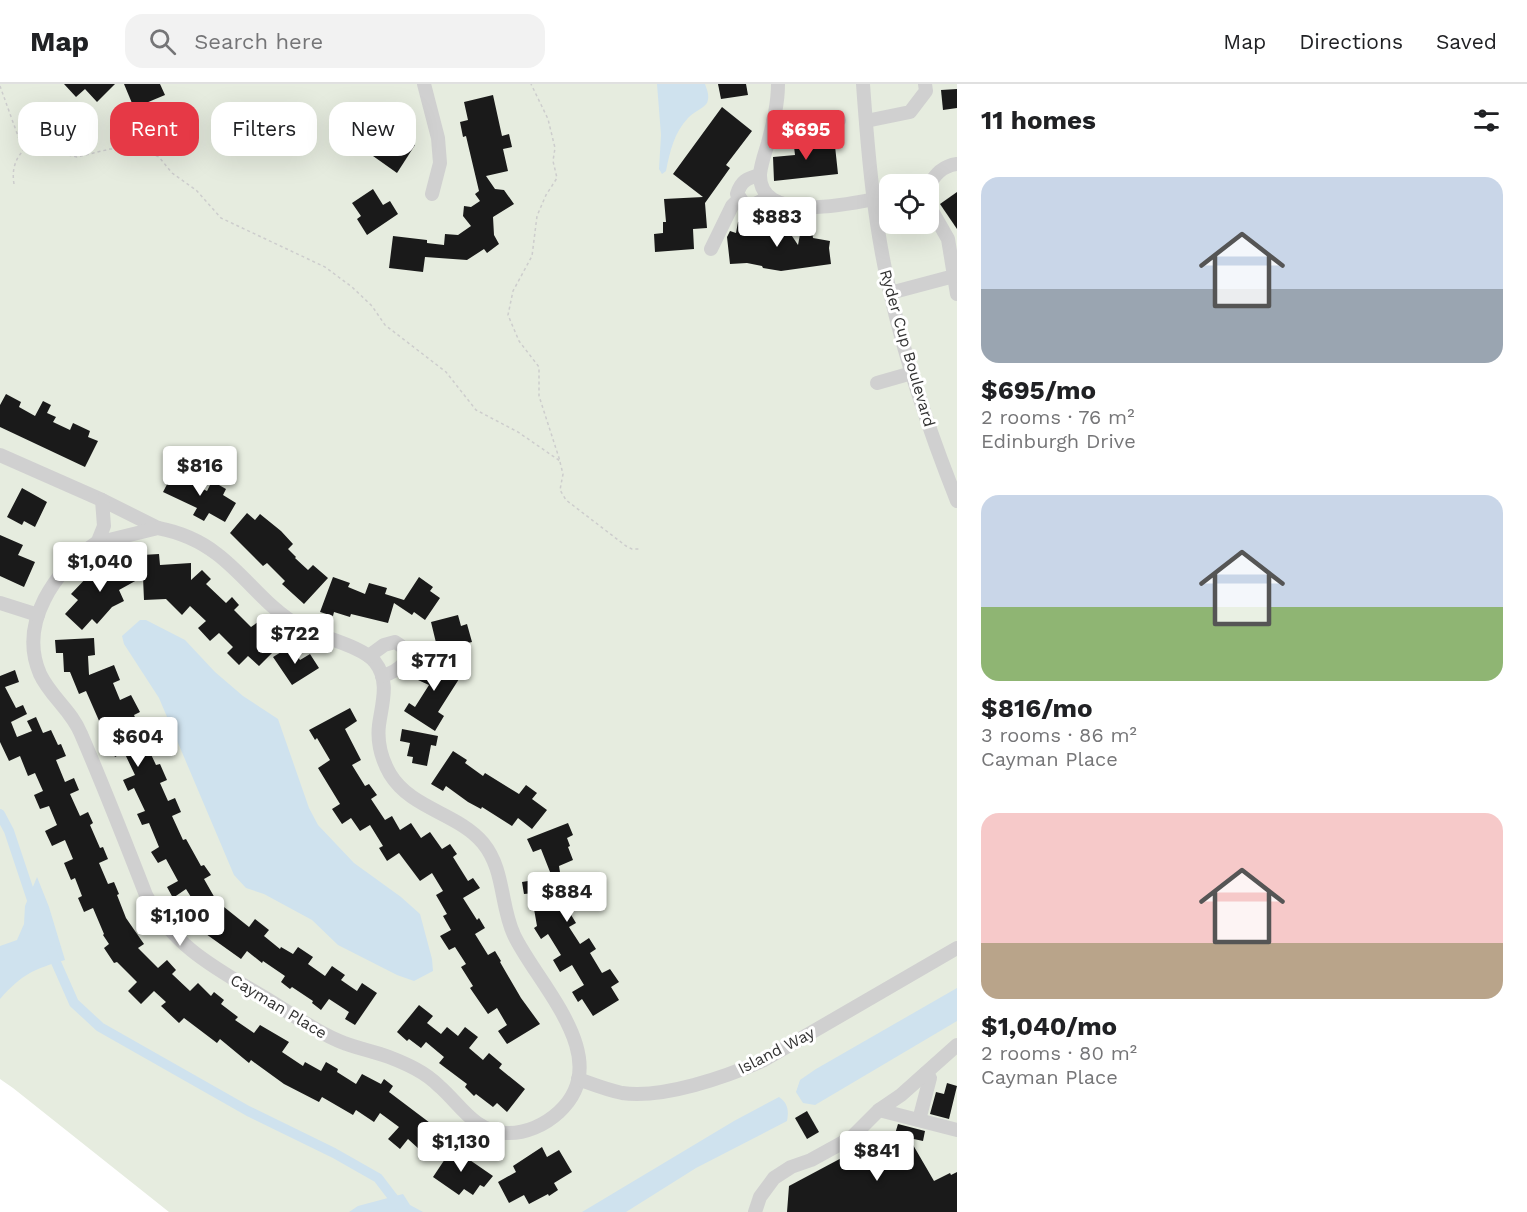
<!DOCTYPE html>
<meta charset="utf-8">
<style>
:root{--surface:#fff;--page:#f2f2f2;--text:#202124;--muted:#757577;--line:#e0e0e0;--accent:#e63946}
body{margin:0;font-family:"Work Sans",sans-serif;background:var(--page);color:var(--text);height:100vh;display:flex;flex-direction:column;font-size:22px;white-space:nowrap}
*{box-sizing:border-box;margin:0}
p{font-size:20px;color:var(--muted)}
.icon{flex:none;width:33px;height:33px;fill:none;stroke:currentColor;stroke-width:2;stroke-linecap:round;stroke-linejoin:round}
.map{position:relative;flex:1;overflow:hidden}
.sheet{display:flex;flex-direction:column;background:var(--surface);width:570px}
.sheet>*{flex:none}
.top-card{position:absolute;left:18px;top:18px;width:570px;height:54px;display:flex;gap:12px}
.buttons{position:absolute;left:879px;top:90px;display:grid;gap:12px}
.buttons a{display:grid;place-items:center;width:60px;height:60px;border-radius:12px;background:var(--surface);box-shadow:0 6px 24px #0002;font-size:30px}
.price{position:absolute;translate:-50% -51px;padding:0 14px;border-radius:6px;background:#fff;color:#222;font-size:20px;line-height:39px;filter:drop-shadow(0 2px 3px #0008)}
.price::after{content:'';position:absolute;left:50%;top:36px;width:18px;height:14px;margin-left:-9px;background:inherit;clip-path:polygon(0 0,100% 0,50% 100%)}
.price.selected{background:var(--accent);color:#fff}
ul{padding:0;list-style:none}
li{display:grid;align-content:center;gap:12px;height:318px;padding:0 24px}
li span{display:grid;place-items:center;height:186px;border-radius:18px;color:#555}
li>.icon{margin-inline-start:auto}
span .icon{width:108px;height:108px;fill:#fffc;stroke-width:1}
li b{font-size:26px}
h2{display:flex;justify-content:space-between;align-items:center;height:72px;padding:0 24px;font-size:26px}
.chip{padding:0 21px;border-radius:18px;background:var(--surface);box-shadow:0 6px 24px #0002;font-size:21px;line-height:54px}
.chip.selected{background:var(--accent);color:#fff}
header{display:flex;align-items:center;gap:36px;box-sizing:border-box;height:84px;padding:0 30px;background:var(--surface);border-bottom:2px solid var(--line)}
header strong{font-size:28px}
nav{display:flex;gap:33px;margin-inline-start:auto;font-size:21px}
.search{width:420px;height:54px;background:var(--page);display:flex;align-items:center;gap:15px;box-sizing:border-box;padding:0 21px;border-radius:18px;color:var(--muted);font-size:22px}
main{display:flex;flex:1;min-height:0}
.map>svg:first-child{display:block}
.green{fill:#e6ecdf;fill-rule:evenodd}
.water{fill:#cfe2ee}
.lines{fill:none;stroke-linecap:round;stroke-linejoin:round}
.canal{stroke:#cfe2ee;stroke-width:10}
.building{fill:#1a1a1a}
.path{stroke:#cdcdcd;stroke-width:1.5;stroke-dasharray:3 3;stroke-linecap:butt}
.minor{stroke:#d0d0d0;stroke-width:14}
.labels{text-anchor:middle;stroke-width:6;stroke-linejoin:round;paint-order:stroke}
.street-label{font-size:16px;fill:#333;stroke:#fff}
</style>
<header>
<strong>Map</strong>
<div class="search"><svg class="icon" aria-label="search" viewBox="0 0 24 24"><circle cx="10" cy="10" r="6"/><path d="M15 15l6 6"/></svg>Search here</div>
<nav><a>Map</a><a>Directions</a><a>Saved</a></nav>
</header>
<main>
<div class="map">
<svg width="957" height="1128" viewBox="0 0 957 1128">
<rect width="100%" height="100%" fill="#fff"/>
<path class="green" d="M0 0H957V1128H169L13 1004 0 995ZM890 100H928V140H890Z"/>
<g class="water">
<path d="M657 0H705C707 6 710 12 707 19 703 25 693 28 688 34 674 49 670 67 666 87L662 90 659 85 661 51Z"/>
<path d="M140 536H146L185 556 215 588 243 612 278 635 309 724 318 741 354 779 401 813 420 830 432 875 433 887 414 897 397 891 338 861 312 836 264 810 246 804 234 791 159 614 124 560 122 552Z"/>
<path d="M37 793 49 823 65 876C34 885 22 890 0 915V862L17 856 24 840 25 822Z"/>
<path d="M957 904V937L815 1021 803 1019 796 1008 800 996 816 985Z"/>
<path d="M779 1013C788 1019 789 1027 787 1037L696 1084 626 1128H582L734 1037Z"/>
<path d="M403 1110 410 1121 423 1128H349L358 1122Z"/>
</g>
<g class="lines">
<g class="canal">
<path d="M0 730 9 747 34 822"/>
<path d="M51 867 74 919 100 943 248 1027 334 1069 378 1094 404 1128"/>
</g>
</g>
<g class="building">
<path d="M64 0H115L97 18 85 5 76 13Z"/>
<path d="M124 0H160L165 11 134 24Z"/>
<path d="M718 0H746L748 11 721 15Z"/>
<path d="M957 5V24L943 26 941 6Z"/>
<path d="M493 11 502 52 509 50 512 63 503 65 508 87 486 92 495 105 504 106 514 120 493 133 494 151 499 160 487 169 484 165 467 176 425 173 423 188 389 184 393 152 427 156V159L444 161 445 150 458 151 471 142 463 132 464 122 471 123 480 117 475 110 479 107 466 52 463 53 460 38 468 36 464 18Z"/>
<path d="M722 23 752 47 726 81 730 84 705 119 707 144 693 145 694 165 655 168 654 150 663 149V138H666L664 115 703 113 673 90Z"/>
<path d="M393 45 415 61 397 89 373 72Z"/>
<path d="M814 52 816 64 835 62 838 90 774 97 773 73 795 71 793 54Z"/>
<path d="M373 105 383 121 390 117 398 130 367 151 357 135 361 132 352 119Z"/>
<path d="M957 108V145L940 120Z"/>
<path d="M757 135 759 150 788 146 798 161 802 140 811 139 813 154 830 157 829 164 831 180 781 187 763 184 762 182 747 179 730 180 727 153 730 147 736 149 738 138Z"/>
<path d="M6 310 21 318 19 323 35 332 43 317 51 321 47 329 56 333 53 338 70 346 73 339 90 347 88 353 98 357 85 383 0 343V321Z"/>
<path d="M175 385 191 393 189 398 207 407 212 397 226 405 223 411 236 419 225 438 209 429 204 437 193 431 197 424 163 408Z"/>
<path d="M22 404 47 418 35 443 24 437 22 441 7 433Z"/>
<path d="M247 429 255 436 260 430 281 447 293 460 288 465 296 473 295 474 308 486 313 481 328 494 304 520 282 500 285 497 267 479 263 482 230 449Z"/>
<path d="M0 451 23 461 18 471 35 478 24 503 0 492Z"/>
<path d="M159 470 160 481 191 479V496L202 486 211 495 206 500 226 519 232 513 239 521 234 526 251 543 258 538 265 548 259 552 274 567 259 582 248 572 239 581 227 569 233 563 219 549 210 557 198 544 206 537 190 522 182 531 166 515 144 516 142 471Z"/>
<path d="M119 474 122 479 127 476 137 496 119 506 124 517 112 523 97 540 92 535 82 546 65 530 78 516 71 510 90 490Z"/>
<path d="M333 493 350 499 348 503 365 510 369 499 387 504 385 510 404 516 419 493 433 503 430 507 440 514 425 536 414 528 412 531 394 519 388 539 351 530 350 533 334 528 333 532 320 528Z"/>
<path d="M458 531 461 542 467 540 472 558 438 567 431 538Z"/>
<path d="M94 554 95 571 88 572 89 591 114 581 120 596 113 599 120 616 131 611 140 628 134 631 141 647 148 644 156 660 148 664 156 681 160 680 167 696 160 699 168 717 175 714 181 728 172 732 183 756 186 755 201 782 204 781 211 791 204 795 216 816 199 826 186 805 173 814 167 803 178 797 166 775 158 779 151 768 159 763 149 739 142 741 137 730 145 727 134 704 128 707 123 696 135 691 124 668 115 673 110 662 114 660 103 638 100 639 86 607 79 610 70 588H64L63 569H56L55 556Z"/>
<path d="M291 562 300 576 310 570 319 584 292 601 273 573Z"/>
<path d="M433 570 458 583 453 592 459 595 438 628 444 632 435 647 404 627 409 619 415 623 429 601 418 596Z"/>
<path d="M15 586 19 598 5 603 16 624 23 621 27 630 11 638 17 653 32 647 27 637 36 633 43 649 51 646 58 661 61 660 66 672 56 676 65 698 74 694 79 706 70 710 80 732 88 728 93 739 90 741 100 764 103 763 108 775 99 779 108 800 114 798 119 810 117 811 126 834 144 860 138 864 158 884 167 876 176 886 172 890 190 907 198 899 211 912 214 908 224 916 221 920 238 933 235 936 254 949 260 941 289 958 282 968 303 982 305 978 321 987 326 978 338 985 337 988 356 1000 362 990 381 1000 384 995 393 1002 389 1008 438 1045 420 1066 408 1055 400 1065 388 1055 399 1043 380 1029 374 1038 356 1026 353 1031 322 1013 319 1018 284 1000 251 976 249 979 220 955 217 959 184 934 179 939 161 922 166 918 154 907 141 920 128 907 137 898 117 878 114 879 104 864 109 860 103 851 104 850 93 824 84 828 78 814 82 812 75 794 71 796 64 779 73 775 65 756 52 762 45 747 57 741 49 722 40 725 34 711 43 707 35 689 28 692 20 672 9 677 0 658V592Z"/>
<path d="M350 624 357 637 345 645 361 676 352 681 365 702 369 700 377 711 371 715 385 736 392 732 400 746 411 739 421 754 430 748 442 765 450 760 457 770 453 773 468 797 473 794 480 804 463 814 477 836 479 834 485 844 475 850 488 871 495 867 501 877 500 878 521 914 540 940 507 960 498 947 507 941 497 924 488 930 470 904 473 902 461 883 466 880 455 863 449 866 440 852 451 846 443 832 447 830 436 811 443 807 432 789 420 797 399 769 387 777 379 764 383 762 370 741 360 747 351 734 342 740 332 725 340 720 318 684 330 676 317 654 315 656 309 646Z"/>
<path d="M402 645 438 652 436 662 431 661 427 682 412 679 413 673 407 672 410 659 400 657Z"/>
<path d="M453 667 467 676 465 679 483 692 485 689 519 710 526 701 537 709 532 715 547 726 532 745 518 734 512 742 482 723 481 725 468 718 446 702 443 707 431 700Z"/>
<path d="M568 739 573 751 567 754 570 762 568 763 573 776 559 782 563 807 559 808 562 827 567 824 576 839 569 843 580 860 589 854 596 865 590 869 602 889 610 885 619 898 611 903 619 916 593 932 582 915 578 918 572 908 584 901 572 881 560 888 553 876 561 871 548 850 541 855 534 844 537 842 534 825 537 824 535 809 524 810 522 798 552 793 541 765 533 768 527 755Z"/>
<path d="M219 819 249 843 255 835 269 846 264 852 280 865 281 863 293 870 298 863 313 873 308 880 325 892 332 882 345 891 341 896 357 907 362 899 377 909 355 941 345 935 349 928 329 915 321 926 312 919 313 917 292 903 290 905 281 898 285 892 263 877 262 879 247 867 241 875 199 845Z"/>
<path d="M419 921 433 932 427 939 441 950 447 943 458 952 465 943 478 953 469 964 483 976 489 969 502 980 499 984 525 1005 507 1028 497 1019 493 1023 476 1010 474 1012 465 1003 467 1000 439 979 444 973 426 958 421 964 409 955 407 957 397 948Z"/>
<path d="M947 999 957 1002 949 1035 930 1030 936 1008 944 1010Z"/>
<path d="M807 1027 819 1048 807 1055 795 1034Z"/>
<path d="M898 1040 925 1047 923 1057 909 1054 934 1097 950 1089 951 1091 957 1088V1128H787L789 1102 879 1054 891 1063Z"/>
<path d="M455 1060 467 1068 464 1072 493 1092 484 1103 480 1101 473 1111 464 1105 459 1111 433 1093Z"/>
<path d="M542 1063 547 1073 559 1066 572 1088 554 1099 558 1106 549 1112 548 1110 529 1120 524 1111 509 1119 498 1098 516 1088 513 1082Z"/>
</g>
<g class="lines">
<g class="path">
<path d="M0 2 23 66 41 65 77 73 110 65H140L159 73 172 89 196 106 221 134 325 183 352 203 372 222 385 241 446 288 476 326 518 348 560 377 539 312V283L519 257 508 231 513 207 532 172 537 132 546 111 557 94 553 77 555 64 548 35 531 0"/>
<path d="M14 100C12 88 14 77 22 68"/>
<path d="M560 378 563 390 560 406 566 416 626 462 632 465H641"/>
</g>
<g class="minor">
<path d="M424 0 438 54 440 79 432 110"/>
<path d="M778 0C778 20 773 39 768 59 765 69 761 80 760 90 758 139 845 121 874 115"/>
<path d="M863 0C868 70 874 140 890 208 906 279 930 349 957 417"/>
<path d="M773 36H839"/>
<path d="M866 37 910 28 926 7 925 0"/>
<path d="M760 91C747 94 741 97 737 110L742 117 749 123 769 113"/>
<path d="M928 104C934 91 942 82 957 80"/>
<path d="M928 120 948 155 957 210"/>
<path d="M711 165 732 122 740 114"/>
<path d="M890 209 954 192"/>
<path d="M877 299 912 289"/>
<path d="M0 371 102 416 158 444"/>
<path d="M158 444C179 448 199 456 217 470 246 492 267 524 299 542 319 553 363 562 375 578 390 597 382 619 379 641 377 658 382 676 390 690 411 725 458 729 483 759 505 786 500 821 514 851 537 900 617 975 559 1028 545 1041 525 1050 506 1049 474 1048 460 1020 439 1002 425 988 407 980 389 973 373 967 355 964 339 957 315 947 295 932 272 918 221 887 175 866 146 811 125 757 104 703 81 650 72 627 50 612 40 590 18 539 55 486 96 459 100 456 105 457 109 456 125 452 142 448 158 444Z"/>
<path d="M98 457 104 442 102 416"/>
<path d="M0 519 38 531"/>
<path d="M369 572 384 561 395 558C420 572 399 587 382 592"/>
<path d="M578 995C592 1000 607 1006 622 1009 663 1015 726 993 764 976L957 864"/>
<path d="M879 1026 957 1046"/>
<path d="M919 1036 930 994 926 989"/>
<path d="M755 1128 760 1113 774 1094 791 1083 811 1076 851 1054 879 1026 901 1011 957 961"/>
</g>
</g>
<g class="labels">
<g class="street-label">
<text transform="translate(908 264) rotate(74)" y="6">Ryder Cup Boulevard</text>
<text transform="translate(279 922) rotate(31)" y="6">Cayman Place</text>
<text transform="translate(776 966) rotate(-27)" y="6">Island Way</text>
</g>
</g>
</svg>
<div class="buttons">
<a><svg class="icon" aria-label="locate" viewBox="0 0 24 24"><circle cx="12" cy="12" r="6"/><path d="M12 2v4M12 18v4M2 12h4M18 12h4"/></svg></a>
</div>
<b class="price selected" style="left:806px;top:77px">$695</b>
<b class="price" style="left:777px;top:164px">$883</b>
<b class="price" style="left:200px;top:413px">$816</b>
<b class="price" style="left:100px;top:509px">$1,040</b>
<b class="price" style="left:295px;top:581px">$722</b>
<b class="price" style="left:434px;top:608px">$771</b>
<b class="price" style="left:138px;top:684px">$604</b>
<b class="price" style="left:567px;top:839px">$884</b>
<b class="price" style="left:180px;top:863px">$1,100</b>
<b class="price" style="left:461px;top:1089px">$1,130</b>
<b class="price" style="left:877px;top:1098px">$841</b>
<div class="top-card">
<a class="chip">Buy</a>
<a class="chip selected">Rent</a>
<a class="chip">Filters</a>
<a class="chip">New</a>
</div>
</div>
<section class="sheet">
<h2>11 homes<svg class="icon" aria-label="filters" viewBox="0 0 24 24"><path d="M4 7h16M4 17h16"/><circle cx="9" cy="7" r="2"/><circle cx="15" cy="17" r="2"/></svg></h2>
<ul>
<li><span style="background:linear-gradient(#c9d6e8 60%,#9aa5b1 0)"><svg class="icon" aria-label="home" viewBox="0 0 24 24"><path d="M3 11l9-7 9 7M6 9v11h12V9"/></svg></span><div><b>$695/mo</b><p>2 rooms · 76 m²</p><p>Edinburgh Drive</p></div></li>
<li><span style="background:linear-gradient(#c9d6e8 60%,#8fb573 0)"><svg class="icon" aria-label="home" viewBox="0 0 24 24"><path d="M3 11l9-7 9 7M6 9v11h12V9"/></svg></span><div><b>$816/mo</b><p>3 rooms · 86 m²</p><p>Cayman Place</p></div></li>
<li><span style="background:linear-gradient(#f6c9c9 70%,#b9a48a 0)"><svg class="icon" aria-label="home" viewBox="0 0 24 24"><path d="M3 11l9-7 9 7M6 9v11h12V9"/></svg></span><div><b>$1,040/mo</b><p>2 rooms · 80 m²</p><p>Cayman Place</p></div></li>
</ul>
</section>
</main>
